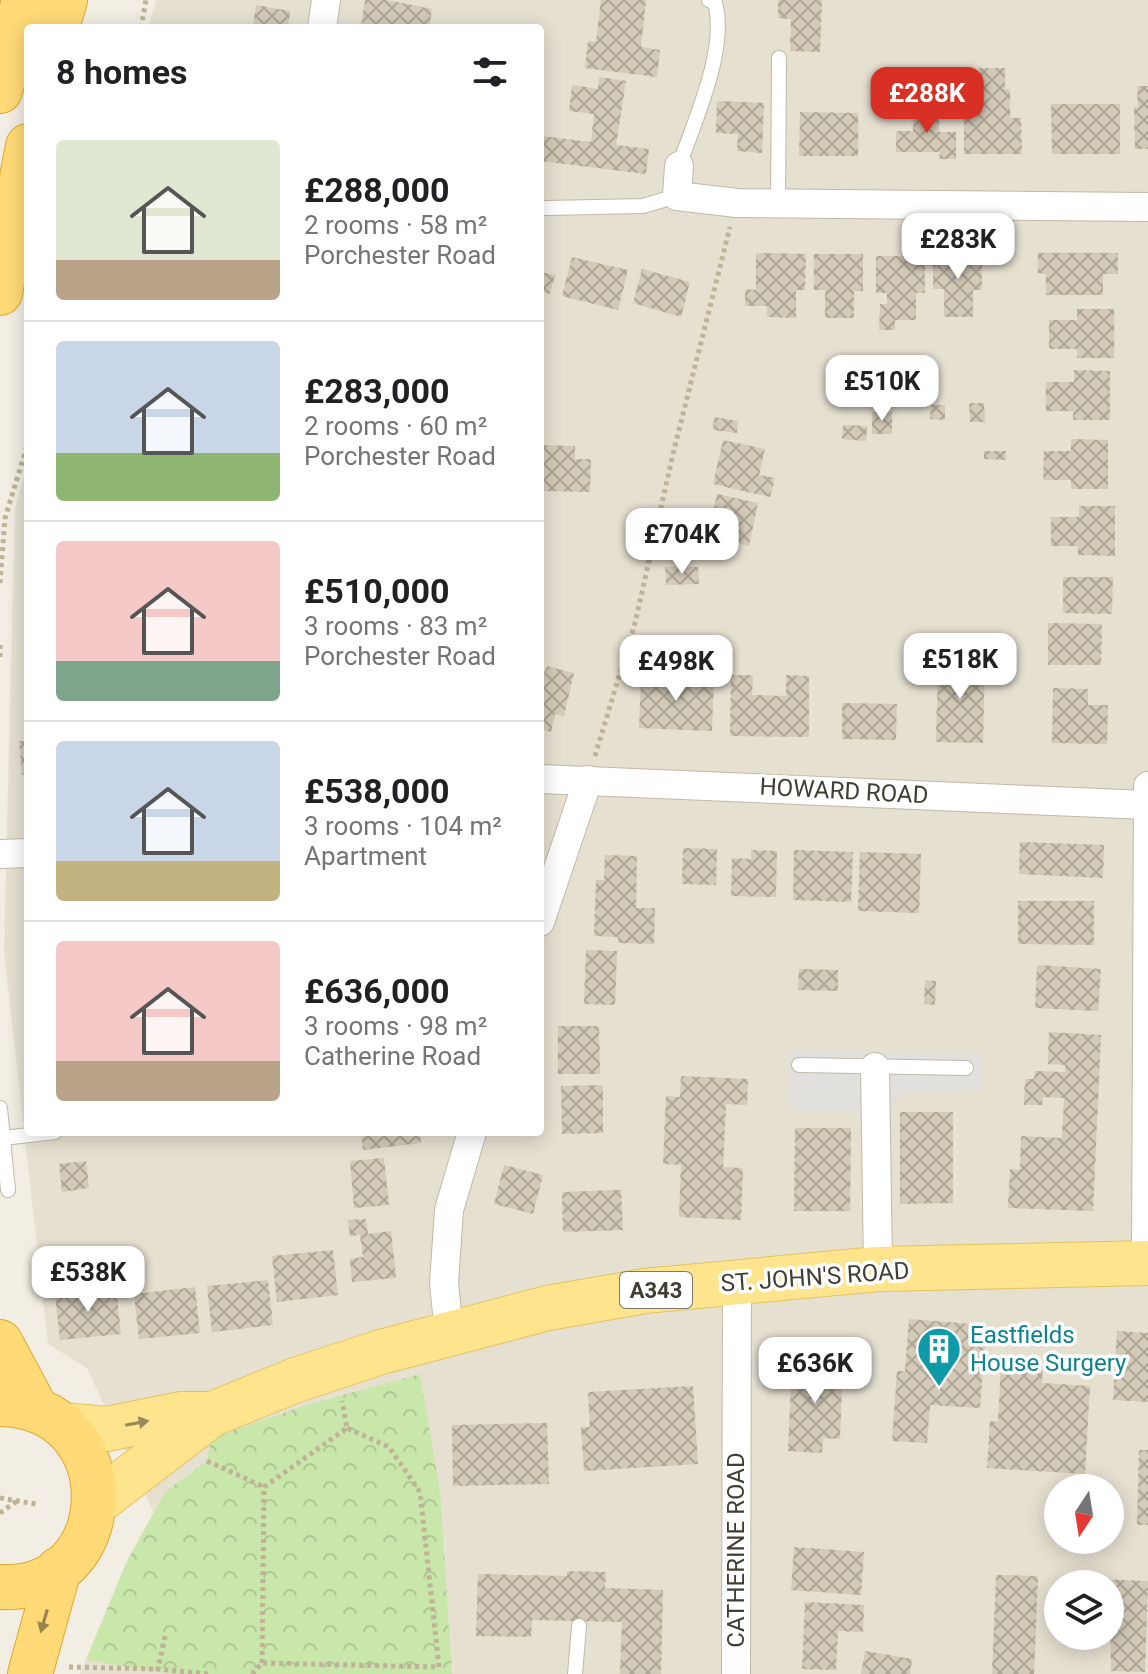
<!DOCTYPE html>
<meta charset="utf-8">
<style>
:root{--surface:#fff;--page:#f6f6f6;--text:#202124;--muted:#757577;--line:#e0e0e0;--accent:#d93025}
body{margin:0;font-family:Roboto,sans-serif;background:var(--page);color:var(--text);height:100vh;display:flex;flex-direction:column;font-size:30px;white-space:nowrap}
*{box-sizing:border-box;margin:0}
p{font-size:26px;color:var(--muted)}
.icon{flex:none;width:44px;height:44px;fill:none;stroke:currentColor;stroke-width:2;stroke-linecap:round;stroke-linejoin:round}
.map{position:relative;flex:1;overflow:hidden}
.side{position:absolute;left:24px;top:24px;width:520px;height:1112px;display:flex;flex-direction:column;background:var(--surface);border-radius:8px;box-shadow:0 4px 20px #0003}
.side>*{flex:none}
.needle{width:52px;rotate:192deg}
.fabs{position:absolute;left:1044px;top:1474px;display:grid;gap:16px}
.fabs a{display:grid;place-items:center;width:80px;height:80px;border-radius:50%;background:var(--surface);box-shadow:0 4px 20px #0003;font-size:40px}
.price{position:absolute;translate:-50% -68px;padding:0 18px;border-radius:16px;background:#fff;color:#222;font-size:26px;line-height:52px;filter:drop-shadow(0 2px 4px #0008)}
.price::after{content:'';position:absolute;left:50%;top:48px;width:24px;height:18px;margin-left:-12px;background:inherit;clip-path:polygon(0 0,100% 0,50% 100%)}
.price.on{background:var(--accent);color:#fff}
ul{padding:0;list-style:none}
li{display:flex;align-items:center;gap:24px;height:200px;padding:0 32px}
li+li{border-top:2px solid var(--line)}
li span{display:grid;place-items:center;flex:none;width:224px;height:160px;border-radius:8px;color:#555}
li>.icon{margin-inline-start:auto}
span .icon{width:96px;height:96px;fill:#fffc;stroke-width:1}
li b{font-size:34px}
h2{display:flex;justify-content:space-between;align-items:center;height:96px;padding:0 32px;font-size:34px}
.map>svg:first-child{display:block}
.residential{fill:#e6e0d1;fill-rule:evenodd}
.forest{fill:url(#forest-crowns)}
.parking{fill:#e2e0dc}
.building{fill:url(#building-cross-hatch)}
.lines{fill:none;stroke-linecap:round;stroke-linejoin:round}
.service-casing{stroke:#c0b9a8;stroke-width:16}
.minor-casing{stroke:#c0b9a8;stroke-width:30}
.primary-casing{stroke:#e5c25e;stroke-width:46}
.trunk-casing{stroke:#dfa62f;stroke-width:46}
.path{stroke:#bfb296;stroke-width:5;stroke-dasharray:4 4;stroke-linecap:butt}
.service{stroke:#fff;stroke-width:14}
.minor{stroke:#fff;stroke-width:28}
.primary{stroke:#ffe48e;stroke-width:44}
.trunk{stroke:#ffda77;stroke-width:44}
.oneway{fill:#98895c}
.oneway2{fill:#988452}
.labels{text-anchor:middle;stroke-width:7;stroke-linejoin:round;paint-order:stroke}
.shield{fill:#fff;stroke:#7b7870;stroke-width:2}
.shield-label{font-size:22px;font-weight:bold;fill:#433e33}
.street-label{font-size:24px;fill:#433e33;stroke:#fff}
.culture-label{font-size:24px;fill:#0d838f;stroke:#fff;text-anchor:start}
</style>
<div class="map">
<svg width="1148" height="1674" viewBox="0 0 1148 1674">
<defs>
<pattern id="forest-crowns" width="20" height="18" patternUnits="userSpaceOnUse" patternTransform="scale(2)"><rect width="20" height="18" fill="#c9e7aa"/><path d="M2 6a3 3 0 1 1 6 0M12 15a3 3 0 1 1 6 0" fill="none" stroke="#aec793"/></pattern>
<pattern id="building-cross-hatch" width="8" height="8" patternUnits="userSpaceOnUse" patternTransform="scale(2)"><rect width="8" height="8" fill="#d3cab8"/><path d="M0 0l8 8M0 8l8-8" fill="none" stroke="#ada596"/></pattern>
</defs>
<rect width="100%" height="100%" fill="#f2eee3"/>
<path class="residential" d="M156 0H1148V1674H80L127 1561 154 1514 87 1368 48 1344 4 952 15 508 28 463V1132H540V28H148ZM1058 1488H1110V1540H1058ZM1058 1584H1110V1636H1058Z"/>
<path class="forest" d="M420 1374 440 1492 452 1674H172L86 1660 127 1561 165 1492 207 1461 211 1438 310 1404Z"/>
<path class="parking" d="M790 1050 982 1054 981 1090 914 1092 869 1113 789 1110Z"/>
<g class="building">
<path d="M365 0H387L432 9 429 28H370L361 26Z"/>
<path d="M601 0H646L641 47 660 50 657 77 585 68 588 41 596 42Z"/>
<path d="M778 0H822L820 52 790 51 791 19 778 18Z"/>
<path d="M256 5 290 11 288 28H253Z"/>
<path d="M979 68H1005V89H1010V118H1021L1022 154H964V119H976L975 89H979Z"/>
<path d="M599 77 626 81 616 145 649 149 646 174 540 161 542 136 591 142 594 114 569 111 572 85 598 89Z"/>
<path d="M1137 86H1148V149H1135L1134 107 1138 108Z"/>
<path d="M717 101 764 103 762 153 737 151 738 134 716 133Z"/>
<path d="M1051 104H1120V154H1052Z"/>
<path d="M914 105H939V132H956V159H939L940 152H896V131H913Z"/>
<path d="M800 112 858 113V156H799Z"/>
<path d="M756 253 806 254 805 290H796V318L767 317V306H745V289L756 290Z"/>
<path d="M933 253H982V290H973V317H944V289H933Z"/>
<path d="M1038 253H1118V274H1103V295H1046V274L1038 273Z"/>
<path d="M814 254H863V291H854V318H825V290H814Z"/>
<path d="M876 256H925V293H916V320H895V330H879L880 304H887V293H876Z"/>
<path d="M572 257 628 270 618 310 562 296Z"/>
<path d="M642 269 690 282 681 317 633 303Z"/>
<path d="M540 272 555 275 550 294 540 292Z"/>
<path d="M1077 309H1114V358H1077V349H1049V320H1077Z"/>
<path d="M1074 370 1110 371V420H1073V411H1046V382H1074Z"/>
<path d="M969 403H984L985 422H970Z"/>
<path d="M931 405H945V420L930 419Z"/>
<rect x="872" y="412" width="20" height="22"/>
<path d="M714 417 738 421 737 433 713 430Z"/>
<path d="M843 425 867 426 866 441 842 439Z"/>
<path d="M1071 439 1108 440V489H1071V480H1043L1044 451H1071Z"/>
<path d="M723 440 765 449 759 475 775 478 770 497 713 484Z"/>
<path d="M540 445 575 446V459H591L590 492 540 491Z"/>
<path d="M984 451H1006V460L984 459Z"/>
<path d="M717 494 758 503 749 546 708 536Z"/>
<path d="M1079 506H1115V556L1078 555V546H1051V517H1079Z"/>
<path d="M665 567H698L699 584 666 585Z"/>
<path d="M1063 577H1113L1112 614 1063 613Z"/>
<path d="M1048 623 1102 624 1101 665H1048Z"/>
<path d="M938 659 985 660 983 743 936 742Z"/>
<path d="M547 666 574 673 564 716 555 714 551 732 540 729V673L544 674Z"/>
<path d="M641 675 714 678 712 731 639 728Z"/>
<path d="M731 675H753L752 695 786 696V675L809 676V737L730 736Z"/>
<path d="M1053 688 1088 689V705H1108L1107 744 1052 743Z"/>
<path d="M842 703 897 704 896 740 842 739Z"/>
<path d="M19 741H28V774L22 775Z"/>
<path d="M1020 842 1104 845 1103 878 1019 874Z"/>
<path d="M683 848 717 849 716 885 682 884Z"/>
<path d="M751 850 777 851 776 897 731 896 732 858 751 859Z"/>
<path d="M794 850 853 852 851 902 793 900Z"/>
<path d="M860 852 921 854 919 913 858 911Z"/>
<path d="M605 855 637 856 636 908H655L654 944 618 943V937L594 936 596 880H604Z"/>
<path d="M1018 901H1094V945L1018 944Z"/>
<path d="M586 950 617 951 615 1005 584 1004Z"/>
<path d="M1037 965 1101 969 1098 1011 1035 1008Z"/>
<path d="M799 969 838 970V991L798 990Z"/>
<path d="M925 980 936 981 935 1005 924 1004Z"/>
<path d="M558 1026H599L600 1074H558Z"/>
<path d="M1049 1032 1101 1035 1093 1211 1008 1208 1010 1169 1020 1170 1021 1136 1062 1138 1064 1098 1043 1097 1042 1105H1024L1025 1079H1034L1035 1071 1065 1072V1065L1048 1064Z"/>
<path d="M681 1076 748 1079 747 1105 726 1104 723 1167 743 1168 741 1220 679 1217 681 1165 663 1164 666 1096 680 1097Z"/>
<path d="M603 1085V1133L562 1134 561 1086Z"/>
<path d="M900 1112H953V1203L900 1204Z"/>
<path d="M795 1128H851L850 1211H794Z"/>
<path d="M361 1132H420L421 1143 363 1150Z"/>
<path d="M384 1158 389 1205 354 1208 350 1161Z"/>
<path d="M86 1161 89 1188 62 1192 59 1164Z"/>
<path d="M504 1165 543 1175 533 1214 494 1204Z"/>
<path d="M621 1190 623 1230 563 1232 562 1192Z"/>
<path d="M366 1219 368 1234 391 1231 396 1278 352 1282 350 1259 363 1257 360 1235 350 1236 348 1220Z"/>
<path d="M333 1250 338 1295 277 1302 272 1256Z"/>
<path d="M268 1280 273 1325 212 1332 207 1286Z"/>
<path d="M195 1287 200 1333 139 1339 134 1294Z"/>
<path d="M116 1289 121 1334 60 1340 55 1295Z"/>
<path d="M909 1319 986 1325 980 1408 930 1405 927 1443 892 1441 897 1371H905Z"/>
<path d="M1117 1331 1148 1333V1402L1113 1400Z"/>
<path d="M792 1360 843 1362 840 1439 823 1438 822 1453 788 1451Z"/>
<path d="M1001 1364 1043 1366 1042 1383 1090 1386 1085 1474 987 1468 990 1421 998 1422Z"/>
<path d="M693 1386 698 1464 584 1471 581 1427H590L588 1392Z"/>
<path d="M547 1423 549 1484 453 1486 452 1425Z"/>
<path d="M1139 1450H1148V1525H1137Z"/>
<path d="M794 1547 864 1552 861 1595 791 1590Z"/>
<path d="M567 1571 606 1572 605 1588 663 1590 661 1674H620L622 1622 532 1620 531 1637 476 1636 478 1574 567 1576Z"/>
<path d="M996 1575 1038 1576 1034 1674H992Z"/>
<path d="M1097 1579 1148 1581 1145 1672 1111 1671 1110 1584H1097Z"/>
<path d="M805 1602 864 1605 863 1632 838 1631 836 1670 802 1669Z"/>
<path d="M865 1651 912 1659 910 1674H861Z"/>
</g>
<g class="lines">
<g class="service-casing">
<g id="service">
<path d="M679 166C694 122 728 49 715 3L709 0"/>
<path d="M778 205 779 58"/>
<path d="M547 208 643 206 677 196"/>
<path d="M799 1065 966 1068"/>
<path d="M0 1108 8 1190"/>
<path d="M3 1138 55 1132"/>
<path d="M575 1674 579 1626"/>
</g>
</g>
<g class="minor-casing">
<g id="minor">
<path d="M322 28 326 0"/>
<path d="M679 166 677 196 737 203 1148 207"/>
<path d="M540 779 1147 805"/>
<path d="M0 854 28 853"/>
<path d="M540 922 588 780"/>
<path d="M875 1067 878 1269"/>
<path d="M1146 1263 1148 786"/>
<path d="M449 1333 444 1283 449 1210 472 1132"/>
<path d="M736 1674 737 1282"/>
</g>
</g>
<g class="primary-casing">
<g id="primary">
<path d="M62 1425 107 1429 181 1414H209"/>
<path d="M95 1504 212 1414 296 1380 381 1352 548 1308 645 1291 878 1269 1148 1263"/>
</g>
</g>
<g class="trunk-casing">
<g id="trunk">
<path d="M57 28 65 0"/>
<path d="M0 91 24 0"/>
<path d="M0 293 28 146"/>
<path d="M0 1342 36 1409"/>
<path d="M0 1404C129 1406 121 1594 0 1587"/>
<path d="M30 1674 59 1569"/>
</g>
</g>
<g class="path">
<path d="M141 28 146 0"/>
<path d="M0 583 5 518 28 443"/>
<path d="M0 645V661"/>
<path d="M595 756 635 623 673 454 730 227"/>
<path d="M207 1461 264 1487"/>
<path d="M0 1498 36 1504"/>
<path d="M0 1513 17 1501"/>
<path d="M165 1636 158 1669 208 1674"/>
<path d="M262 1663 264 1487 347 1428 342 1401"/>
<path d="M69 1667 158 1669"/>
<path d="M252 1674 262 1663 439 1667 420 1492 389 1447 347 1428"/>
</g>
<use href="#service" class="service"/>
<use href="#minor" class="minor"/>
<use href="#primary" class="primary"/>
<use href="#trunk" class="trunk"/>
</g>
<defs><path id="oneway-solid" d="M-6-.8H1V-3.2L6.5 0L1 3.2V.8H-6Z" transform="scale(2)"/></defs>
<use class="oneway" href="#oneway-solid" transform="translate(137 1423) rotate(-11)"/>
<use class="oneway2" href="#oneway-solid" transform="translate(44 1621) rotate(106)"/>
<defs>
<g id="building-pin" transform="scale(2.3)"><path d="M0 17L-7.5 6A9.5 9.5 0 1 1 7.5 6Z" fill="#0f9aa8" stroke="#fff"/><path d="M-4-6H4V6H1V3H-1V6H-4ZM-2.5-4.3h1.7v1.8h-1.7ZM.8-4.3h1.7v1.8H.8ZM-2.5-1h1.7V.8h-1.7ZM.8-1h1.7V.8H.8Z" fill="#fff"/></g>
</defs>
<g fill-rule="evenodd">
<use href="#building-pin" x="939" y="1349"/>
</g>
<g class="labels">
<rect class="shield" x="620" y="1272" width="72" height="36" rx="6"/>
<g class="shield-label">
<text x="656" y="1298">A343</text>
</g>
<g class="street-label">
<text transform="translate(844 791) rotate(3)" y="8">HOWARD ROAD</text>
<text transform="translate(815 1277) rotate(-4)" y="8">ST. JOHN'S ROAD</text>
<text transform="translate(736 1550) rotate(-90)" y="8">CATHERINE ROAD</text>
</g>
<g class="culture-label">
<text x="970" y="1343">Eastfields<tspan x="970" dy="28">House Surgery</tspan></text>
</g>
</g>
</svg>
<div class="fabs">
<a><svg class="needle" viewBox="-14 -14 28 28"><path d="M0-13l5 13h-10z" fill="#e53935"/><path d="M0 13l5-13h-10z" fill="#757577"/></svg></a>
<a><svg class="icon" aria-label="layers" viewBox="0 0 24 24"><path d="M12 4l9 5-9 5-9-5zM3 14l9 5 9-5"/></svg></a>
</div>
<b class="price on" style="left:927px;top:135px">£288K</b>
<b class="price" style="left:958px;top:281px">£283K</b>
<b class="price" style="left:882px;top:423px">£510K</b>
<b class="price" style="left:682px;top:576px">£704K</b>
<b class="price" style="left:960px;top:701px">£518K</b>
<b class="price" style="left:676px;top:703px">£498K</b>
<b class="price" style="left:88px;top:1314px">£538K</b>
<b class="price" style="left:815px;top:1405px">£636K</b>
<section class="side">
<h2>8 homes<svg class="icon" aria-label="filters" viewBox="0 0 24 24"><path d="M4 7h16M4 17h16"/><circle cx="9" cy="7" r="2"/><circle cx="15" cy="17" r="2"/></svg></h2>
<ul>
<li><span style="background:linear-gradient(#dfe7d0 75%,#b9a48a 0)"><svg class="icon" aria-label="home" viewBox="0 0 24 24"><path d="M3 11l9-7 9 7M6 9v11h12V9"/></svg></span><div><b>£288,000</b><p>2 rooms · 58 m²</p><p>Porchester Road</p></div></li>
<li><span style="background:linear-gradient(#c9d6e8 70%,#8fb573 0)"><svg class="icon" aria-label="home" viewBox="0 0 24 24"><path d="M3 11l9-7 9 7M6 9v11h12V9"/></svg></span><div><b>£283,000</b><p>2 rooms · 60 m²</p><p>Porchester Road</p></div></li>
<li><span style="background:linear-gradient(#f6c9c9 75%,#7fa58c 0)"><svg class="icon" aria-label="home" viewBox="0 0 24 24"><path d="M3 11l9-7 9 7M6 9v11h12V9"/></svg></span><div><b>£510,000</b><p>3 rooms · 83 m²</p><p>Porchester Road</p></div></li>
<li><span style="background:linear-gradient(#c9d6e8 75%,#c2b280 0)"><svg class="icon" aria-label="home" viewBox="0 0 24 24"><path d="M3 11l9-7 9 7M6 9v11h12V9"/></svg></span><div><b>£538,000</b><p>3 rooms · 104 m²</p><p>Apartment</p></div></li>
<li><span style="background:linear-gradient(#f6c9c9 75%,#b9a48a 0)"><svg class="icon" aria-label="home" viewBox="0 0 24 24"><path d="M3 11l9-7 9 7M6 9v11h12V9"/></svg></span><div><b>£636,000</b><p>3 rooms · 98 m²</p><p>Catherine Road</p></div></li>
</ul>
</section>
</div>
